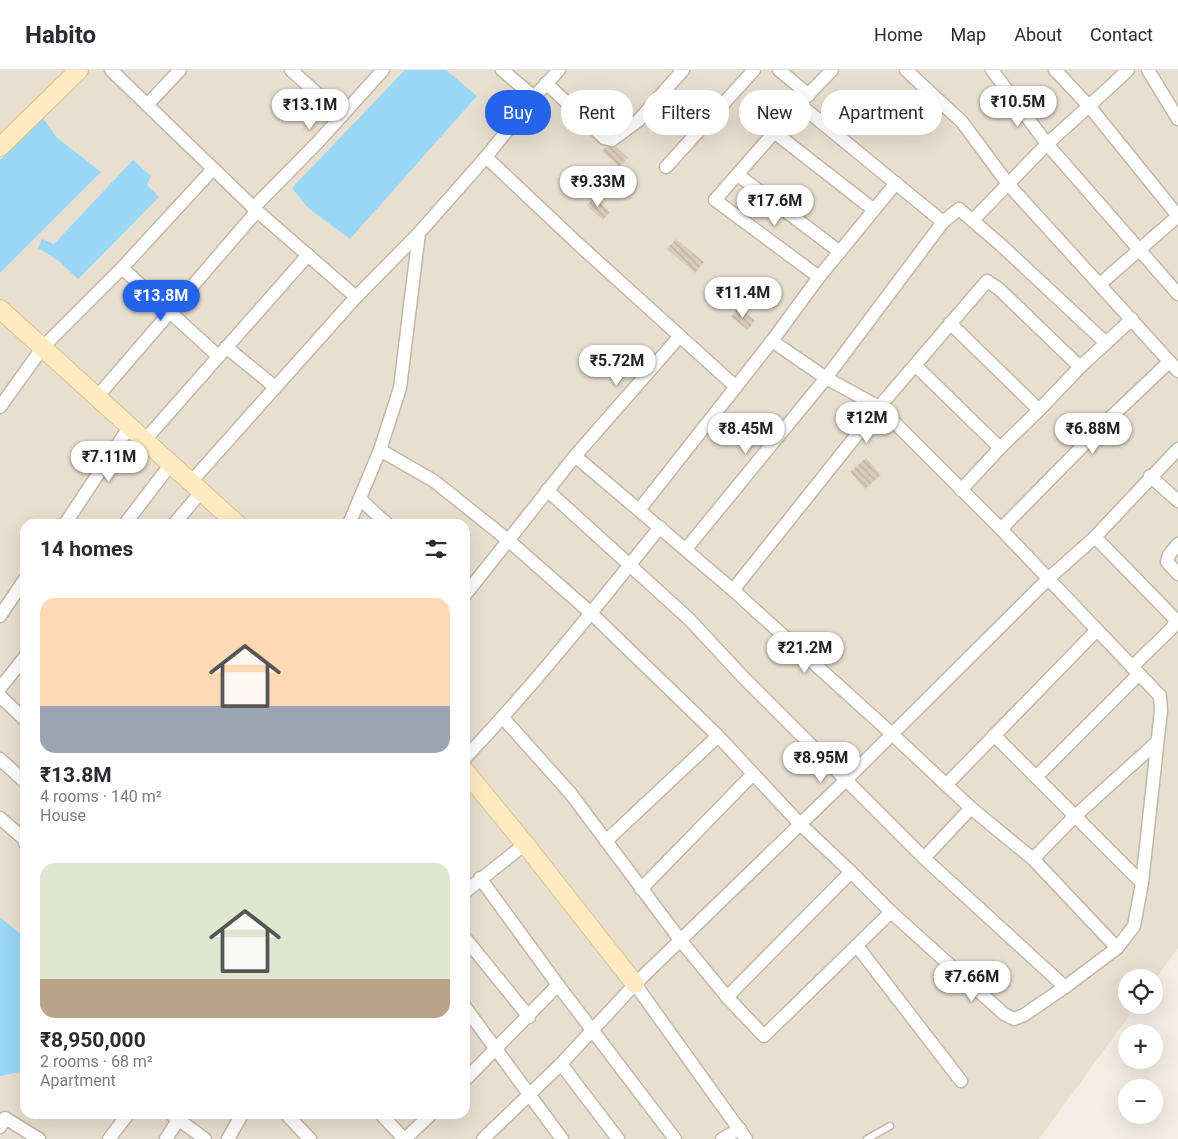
<!DOCTYPE html>
<meta charset="utf-8">
<style>
:root{--surface:#fff;--page:#f2f2f3;--text:#2b2b33;--muted:#7c7c81;--line:#e1e1e2;--accent:#2563eb}
body{margin:0;font-family:Roboto,sans-serif;background:var(--page);color:var(--text);height:100vh;display:flex;flex-direction:column;font-size:19px;white-space:nowrap}
*{box-sizing:border-box;margin:0}
p{font-size:16px;color:var(--muted)}
.icon{flex:none;width:28px;height:28px;fill:none;stroke:currentColor;stroke-width:2;stroke-linecap:round;stroke-linejoin:round}
.map{position:relative;flex:1;overflow:hidden}
.sheet{position:absolute;left:20px;top:449px;width:450px;height:600px;display:flex;flex-direction:column;background:var(--surface);border-radius:15px;box-shadow:0 5px 20px #0002}
.sheet>*{flex:none}
.guide{position:absolute;left:485px;top:20px;width:475px;height:45px;display:flex;gap:10px}
.tools{position:absolute;left:1118px;top:899px;display:grid;gap:10px}
.tools a{display:grid;place-items:center;width:45px;height:45px;border-radius:50%;background:var(--surface);box-shadow:0 5px 20px #0002;font-size:25px}
.price{position:absolute;translate:-50% -42px;padding:0 11px;border-radius:18px;background:#fff;color:#222;font-size:16px;line-height:32px;filter:drop-shadow(0 1px 2px #0008)}
.price::after{content:'';position:absolute;left:50%;top:30px;width:15px;height:11px;margin-left:-8px;background:inherit;clip-path:polygon(0 0,100% 0,50% 100%)}
.price.on{background:var(--accent);color:#fff}
ul{padding:0;list-style:none}
li{display:grid;align-content:center;gap:10px;height:265px;padding:0 20px}
li span{display:grid;place-items:center;height:155px;border-radius:15px;color:#555}
li>.icon{margin-inline-start:auto}
span .icon{width:90px;height:90px;fill:#fffc;stroke-width:1}
li b{font-size:21px}
h2{display:flex;justify-content:space-between;align-items:center;height:60px;padding:0 20px;font-size:21px}
.tag{padding:0 18px;border-radius:22px;background:var(--surface);box-shadow:0 5px 20px #0002;font-size:18px;line-height:45px}
.tag.on{background:var(--accent);color:#fff}
header{display:flex;align-items:center;gap:30px;box-sizing:border-box;height:70px;padding:0 25px;background:var(--surface);border-bottom:1px solid var(--line)}
header strong{font-size:24px}
nav{display:flex;gap:28px;margin-inline-start:auto;font-size:18px}
.map>svg:first-child{display:block}
.residential{fill:#e8dfd0;fill-rule:evenodd}
.water{fill:#98d7f7}
.building{fill:url(#building-back-hatch)}
.lines{fill:none;stroke-linecap:round;stroke-linejoin:round}
.lane-casing{stroke:#c2b7a8;stroke-width:9}
.street-casing{stroke:#c2b7a8;stroke-width:15}
.secondary-casing{stroke:#dac28f;stroke-width:20}
.lane{stroke:#fff;stroke-width:6}
.street{stroke:#fff;stroke-width:12}
.secondary{stroke:#ffebc1;stroke-width:18}
</style>
<header>
<strong>Habito</strong>
<nav><a>Home</a><a>Map</a><a>About</a><a>Contact</a></nav>
</header>
<div class="map">
<svg width="1178" height="1069" viewBox="0 0 1178 1069">
<defs>
<pattern id="building-back-hatch" width="6" height="6" patternUnits="userSpaceOnUse" patternTransform="scale(1.25)"><rect width="6" height="6" fill="#d9cbba"/><path d="M-1 5l2 2M0 0l6 6M5-1l2 2" fill="none" stroke="#bcafa0"/></pattern>
</defs>
<rect width="100%" height="100%" fill="#f3ede3"/>
<path class="residential" d="M0 0H1178V878L1154 911V908H1126V935H1137L1039 1069H0ZM25 454H465V1044H25Z"/>
<g class="water">
<path d="M405 0H446L477 26 350 169 308 138 292 118Z"/>
<path d="M43 48 56 67 101 102 0 203V90Z"/>
<path d="M133 90 151 106 147 115 159 127 78 209 59 191 38 178 42 169 54 174Z"/>
<path d="M0 847 25 868V1001L0 1006Z"/>
</g>
<g class="building">
<path d="M606 77H616L628 88 619 97 602 81Z"/>
<path d="M594 127 610 142 603 150 587 135Z"/>
<path d="M676 169 704 192 695 203 667 179Z"/>
<path d="M738 238 755 250 748 260 731 247Z"/>
<path d="M866 388 881 405 865 419 850 402Z"/>
</g>
<g class="lines">
<g class="lane-casing">
<path id="lane" d="M867 1069 890 1056"/>
</g>
<g class="street-casing">
<g id="street">
<path d="M111 0 257 141 356 227 190 413"/>
<path d="M291 0 342 46"/>
<path d="M779 0 809 25"/>
<path d="M906 0 962 52 1008 114 1178 301"/>
<path d="M1055 0 1089 36 1047 74 1178 224"/>
<path d="M1128 0 1089 36 1178 146"/>
<path d="M1148 0 1178 49"/>
<path d="M546 13 604 68 612 70 638 51 683 0"/>
<path d="M534 27 559 0"/>
<path d="M799 34 715 130 819 207 896 113"/>
<path d="M147 35 180 0"/>
<path d="M774 62 874 140"/>
<path d="M486 87 534 27 502 0"/>
<path d="M666 97 754 0"/>
<path d="M738 105 840 182"/>
<path d="M253 138 318 72 383 0"/>
<path d="M973 150 1047 74 992 0"/>
<path d="M943 152 959 139 1001 175 1106 273 1132 249"/>
<path d="M419 163 486 87 576 172 736 317"/>
<path d="M122 198 218 286"/>
<path d="M1100 214 1178 146"/>
<path d="M356 227 419 163 400 318 380 380"/>
<path d="M226 277 275 317"/>
<path d="M915 295 1000 378 961 420"/>
<path d="M1080 297 1106 273"/>
<path d="M97 327 257 141"/>
<path d="M0 337 43 277 122 198 213 99"/>
<path d="M145 370 308 185"/>
<path d="M1000 378 1039 340"/>
<path d="M575 386 680 266"/>
<path d="M1150 406 1178 431"/>
<path d="M547 420 689 549 743 607 924 788 971 738"/>
<path d="M360 429 387 454"/>
<path d="M639 440 772 271 819 207"/>
<path d="M65 454 130 356"/>
<path d="M125 454 170 395"/>
<path d="M174 454 201 422"/>
<path d="M349 454 380 380 434 411 508 470 592 544 718 666 800 754 851 802 727 927 681 871 571 724 503 648"/>
<path d="M1001 459 1109 349 1168 293"/>
<path d="M1095 467 1176 550 1172 558 1132 597"/>
<path d="M1178 474 1169 485 1167 492 1178 504"/>
<path d="M686 479 826 308 943 152 799 34 832 0"/>
<path d="M733 520 879 337 987 211 999 219 1080 297 1039 340 950 253"/>
<path d="M465 525 575 386 733 520 892 664 971 738 1033 789 1117 878 1134 856 1142 813 1161 640 1160 626 1001 459 879 337 826 308 772 271"/>
<path d="M0 546 25 509"/>
<path d="M0 618 25 587"/>
<path d="M0 626 25 650"/>
<path d="M994 665 1142 813"/>
<path d="M465 688C534 615 597 536 660 457"/>
<path d="M0 689 25 712"/>
<path d="M1036 707 1139 604"/>
<path d="M946 715 1097 560"/>
<path d="M0 748 24 769 25 773"/>
<path d="M606 771 718 666"/>
<path d="M924 788 1065 917 1117 878"/>
<path d="M1033 789 1074 747 1156 673"/>
<path d="M641 819 753 704"/>
<path d="M465 822 525 774"/>
<path d="M891 842 1004 944 1014 949 1024 945 1065 917"/>
<path d="M465 868 529 947"/>
<path d="M857 876 961 1011"/>
<path d="M635 914 746 1069"/>
<path d="M558 915 675 1069"/>
<path d="M727 927 764 966 891 842 851 802"/>
<path d="M465 937 562 1069"/>
<path d="M561 994 618 1069"/>
<path d="M465 1010 558 915 480 808"/>
<path d="M171 1044 205 1069"/>
<path d="M286 1044 310 1069"/>
<path d="M381 1044 404 1069"/>
<path d="M0 1057 5 1048 39 1069"/>
<path d="M109 1069 128 1044"/>
<path d="M166 1069 178 1050"/>
<path d="M228 1069 242 1044"/>
<path d="M405 1069 431 1044"/>
<path d="M483 1069 561 994 635 914 847 709 1048 509 1095 467 1178 379"/>
<path d="M722 1069 740 1059"/>
</g>
</g>
<g class="secondary-casing">
<g id="secondary">
<path d="M0 77 79 0"/>
<path d="M0 239 237 454"/>
<path d="M465 701 525 774 635 914"/>
</g>
</g>
<use href="#lane" class="lane"/>
<use href="#street" class="street"/>
<use href="#secondary" class="secondary"/>
</g>
</svg>
<div class="tools">
<a><svg class="icon" aria-label="locate" viewBox="0 0 24 24"><circle cx="12" cy="12" r="6"/><path d="M12 2v4M12 18v4M2 12h4M18 12h4"/></svg></a>
<a>+</a>
<a>−</a>
</div>
<b class="price" style="left:1018px;top:58px">₹10.5M</b>
<b class="price" style="left:310px;top:61px">₹13.1M</b>
<b class="price" style="left:598px;top:138px">₹9.33M</b>
<b class="price" style="left:775px;top:157px">₹17.6M</b>
<b class="price" style="left:743px;top:249px">₹11.4M</b>
<b class="price on" style="left:161px;top:252px">₹13.8M</b>
<b class="price" style="left:617px;top:317px">₹5.72M</b>
<b class="price" style="left:867px;top:374px">₹12M</b>
<b class="price" style="left:746px;top:385px">₹8.45M</b>
<b class="price" style="left:1093px;top:385px">₹6.88M</b>
<b class="price" style="left:109px;top:413px">₹7.11M</b>
<b class="price" style="left:805px;top:604px">₹21.2M</b>
<b class="price" style="left:821px;top:714px">₹8.95M</b>
<b class="price" style="left:972px;top:933px">₹7.66M</b>
<div class="guide">
<a class="tag on">Buy</a>
<a class="tag">Rent</a>
<a class="tag">Filters</a>
<a class="tag">New</a>
<a class="tag">Apartment</a>
</div>
<section class="sheet">
<h2>14 homes<svg class="icon" aria-label="filters" viewBox="0 0 24 24"><path d="M4 7h16M4 17h16"/><circle cx="9" cy="7" r="2"/><circle cx="15" cy="17" r="2"/></svg></h2>
<ul>
<li><span style="background:linear-gradient(#ffd9b3 70%,#9aa5b1 0)"><svg class="icon" aria-label="home" viewBox="0 0 24 24"><path d="M3 11l9-7 9 7M6 9v11h12V9"/></svg></span><div><b>₹13.8M</b><p>4 rooms · 140 m²</p><p>House</p></div></li>
<li><span style="background:linear-gradient(#dfe7d0 75%,#b9a48a 0)"><svg class="icon" aria-label="home" viewBox="0 0 24 24"><path d="M3 11l9-7 9 7M6 9v11h12V9"/></svg></span><div><b>₹8,950,000</b><p>2 rooms · 68 m²</p><p>Apartment</p></div></li>
</ul>
</section>
</div>
